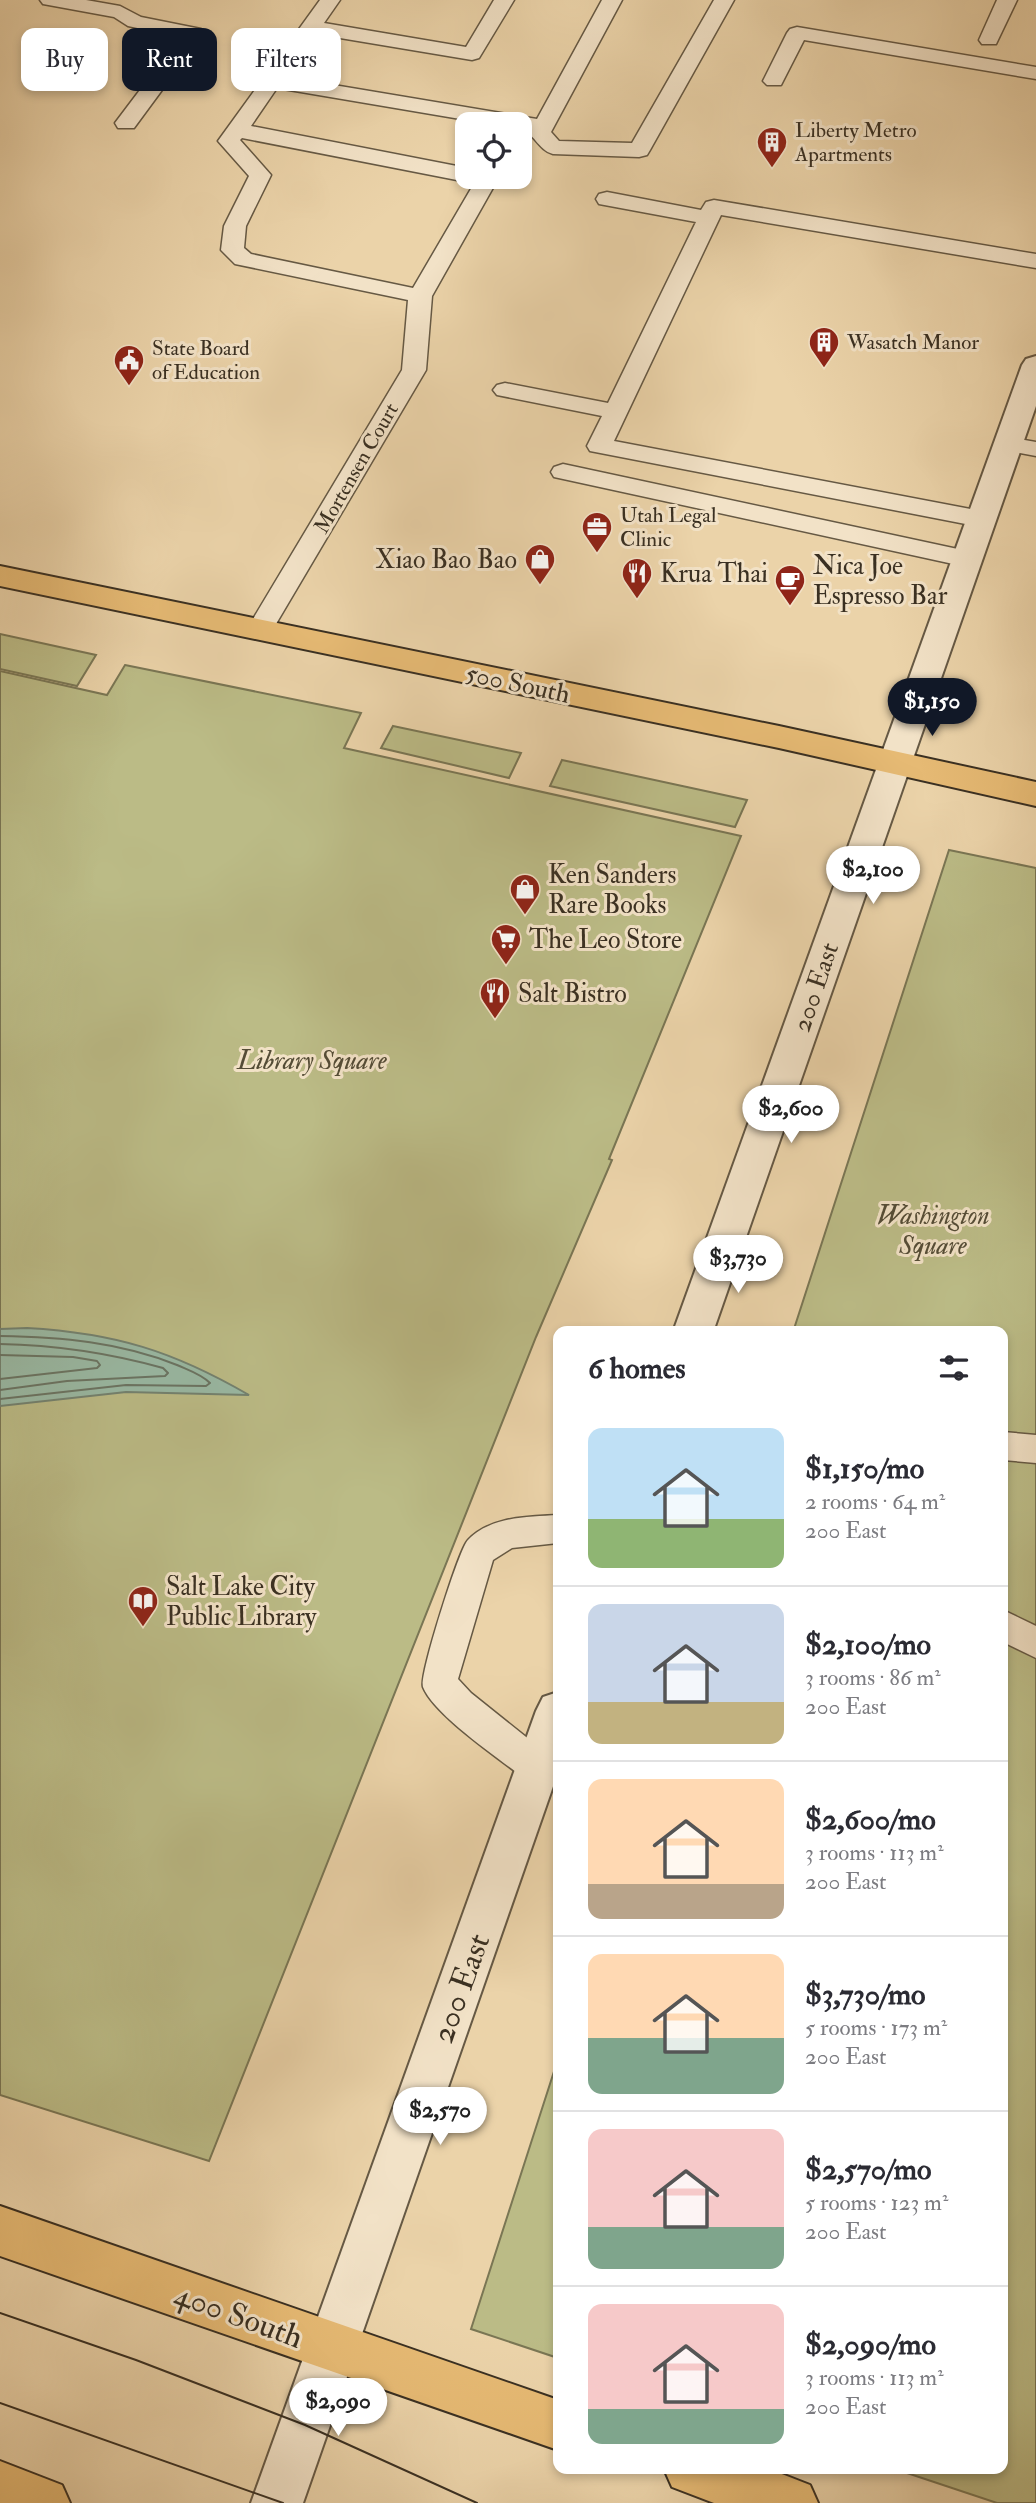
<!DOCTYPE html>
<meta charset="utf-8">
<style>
:root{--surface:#fff;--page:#f2f2f3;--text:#2b2b33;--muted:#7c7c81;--line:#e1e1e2;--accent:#111827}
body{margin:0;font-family:"IM FELL Double Pica",serif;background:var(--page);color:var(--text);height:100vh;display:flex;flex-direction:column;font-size:26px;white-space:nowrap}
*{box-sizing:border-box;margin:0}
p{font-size:23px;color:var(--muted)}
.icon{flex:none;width:38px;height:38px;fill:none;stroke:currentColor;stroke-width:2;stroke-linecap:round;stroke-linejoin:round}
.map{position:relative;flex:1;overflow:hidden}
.side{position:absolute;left:553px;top:1326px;width:455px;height:1148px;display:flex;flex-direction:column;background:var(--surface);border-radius:14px;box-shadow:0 4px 10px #0003}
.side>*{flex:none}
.top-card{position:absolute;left:21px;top:28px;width:427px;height:63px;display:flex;gap:14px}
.fabs{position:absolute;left:455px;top:112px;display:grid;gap:14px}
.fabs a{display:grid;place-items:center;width:77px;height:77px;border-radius:14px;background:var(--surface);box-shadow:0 4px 10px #0003;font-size:35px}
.price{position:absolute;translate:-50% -60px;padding:0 16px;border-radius:24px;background:#fff;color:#222;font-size:23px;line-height:46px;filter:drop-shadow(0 2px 4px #0008)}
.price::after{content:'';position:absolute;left:50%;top:42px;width:21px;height:16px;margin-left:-10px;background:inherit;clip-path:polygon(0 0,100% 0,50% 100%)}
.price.selected{background:var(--accent);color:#fff}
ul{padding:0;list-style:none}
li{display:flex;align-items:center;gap:21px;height:175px;padding:0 35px}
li+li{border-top:2px solid var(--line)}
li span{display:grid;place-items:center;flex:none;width:196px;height:140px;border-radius:14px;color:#555}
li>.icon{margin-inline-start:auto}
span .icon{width:84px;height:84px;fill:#fffc;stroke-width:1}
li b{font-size:30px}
h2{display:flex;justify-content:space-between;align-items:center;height:84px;padding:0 35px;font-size:30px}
.chip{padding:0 24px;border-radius:14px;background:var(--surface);box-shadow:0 4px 10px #0003;font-size:24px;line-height:63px}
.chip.selected{background:var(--accent);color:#fff}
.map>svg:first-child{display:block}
.green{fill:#bbbb86;stroke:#7a7654;stroke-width:2}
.water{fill:#99b9a4;stroke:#738270;stroke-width:2}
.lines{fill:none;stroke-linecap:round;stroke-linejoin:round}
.shore{stroke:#6a7463;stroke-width:2}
.service-casing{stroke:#665944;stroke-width:3}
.tertiary-casing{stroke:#665944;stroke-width:4}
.primary-casing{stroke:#3a3022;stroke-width:4}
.service{fill:#f2e2c7;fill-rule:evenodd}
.tertiary{fill:#f2e2c7;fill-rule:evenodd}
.primary{fill:#e6ba74;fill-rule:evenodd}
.tram{stroke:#3a3022;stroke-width:2}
.labels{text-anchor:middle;stroke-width:6;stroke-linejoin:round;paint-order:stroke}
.far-poi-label{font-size:21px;fill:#3a3022;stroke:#f2e2c7;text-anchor:start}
.far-street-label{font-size:21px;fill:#3a3022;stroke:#f2e2c7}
.poi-label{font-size:26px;fill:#3a3022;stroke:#f2e2c7;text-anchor:start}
.street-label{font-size:26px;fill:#3a3022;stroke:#f2e2c7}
.park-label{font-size:26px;font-style:italic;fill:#544c36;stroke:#f2e2c7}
.near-street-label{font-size:32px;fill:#3a3022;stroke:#f2e2c7}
</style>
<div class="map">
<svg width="1036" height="2503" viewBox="0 0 1036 2503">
<rect width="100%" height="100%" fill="#ebd3a9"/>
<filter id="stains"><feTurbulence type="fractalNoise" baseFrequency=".00286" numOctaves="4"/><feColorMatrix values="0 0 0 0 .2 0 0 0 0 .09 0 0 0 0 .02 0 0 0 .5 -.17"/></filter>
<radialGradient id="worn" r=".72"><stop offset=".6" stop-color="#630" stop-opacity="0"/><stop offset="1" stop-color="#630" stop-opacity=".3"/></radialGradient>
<g class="green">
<path d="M0 634 96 655 77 686 0 669Z"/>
<path d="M125 665 361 713 344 748 741 836 609 1159 612 1160 536 1337 209 2161 0 2095V671L107 695Z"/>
<path d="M393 726 521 753 509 778 381 748Z"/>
<path d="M562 760 747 800 735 827 550 786Z"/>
<path d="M949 850 1036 868V2503H997L895 2469H1003V1332H793Z"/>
<path d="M558 2059V2358L471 2329Z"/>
</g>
<path class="water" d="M27 1328C115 1333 173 1351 249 1395L126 1392 0 1406V1329Z"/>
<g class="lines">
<g class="shore">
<path d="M0 1336C61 1337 120 1342 177 1365 188 1370 201 1374 210 1383L206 1386 126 1385 0 1399"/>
<path d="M0 1344C56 1345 109 1353 163 1368L168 1373 165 1376 67 1381 0 1390"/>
<path d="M0 1355 73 1357 97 1361 100 1365 97 1368 0 1379"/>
</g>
<g class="service-casing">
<g id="service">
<path d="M40 0H86L120 6 141 17 201 29 204 33 134 128H118L115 123 180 37 128 26 114 17 43 4Z"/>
<path d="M320 0H340L324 23 466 47 494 0H514L479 58 472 60 316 34 286 77 537 119 602 0H622L551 132 559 141 632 143 714 0H734L650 150 647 155 639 157 553 154C538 150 534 132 520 129V124H490L277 88 251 126 467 168V177H487L494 186 432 296 426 370 273 629 269 635 260 637 251 635 247 629 402 370 408 300 235 264 221 250 224 226 249 176 218 141ZM242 138 467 182 472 187 413 288 251 254 244 248 246 226 271 175 240 140Z"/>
<path d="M997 0H1017L996 44H982L979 40Z"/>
<path d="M797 27 1036 67V79L804 40 781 85H767L763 81 787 33 790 29Z"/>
<path d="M607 192 701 210 706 202 714 200 1036 254V268L721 215 614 441 981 511 990 513 994 519 990 525 981 527 590 451 587 446 602 416 497 395 493 390 497 385 505 383 608 403 696 222 599 204 596 199 599 194Z"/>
<path d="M1008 437 1036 442V456L999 449 996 444 999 439Z"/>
<path d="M563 464 967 551 976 553 980 559 976 565 967 567 554 477 551 472 554 467Z"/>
<path d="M1003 1432 1036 1435V1463L1003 1460Z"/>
<path d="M558 1515V1543L512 1548 493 1560 458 1679 471 1693 551 1757 556 1768 551 1779 538 1784 525 1779C500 1759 434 1715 423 1687 419 1676 459 1549 468 1540 491 1516 527 1517 558 1515Z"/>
<path d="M1003 1610 1036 1626V1658L1003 1642Z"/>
</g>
</g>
<g class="tertiary-casing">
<g id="tertiary">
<path d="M1036 356V406L713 1332H673L1022 365 1026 359Z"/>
<path d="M558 1692V1772L303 2503H251L536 1711 543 1697Z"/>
</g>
</g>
<g class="primary-casing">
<g id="primary">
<path d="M0 566 779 726 1036 782V806L779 748 0 586Z"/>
<path d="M0 2206 558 2400V2450L0 2256Z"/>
<path d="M0 2461 62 2485 70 2503H0Z"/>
<path d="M664 2469H769L810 2485 818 2503H714L672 2487Z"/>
</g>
</g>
<use href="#service" class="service"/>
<use href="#tertiary" class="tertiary"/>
<use href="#primary" class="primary"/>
<g class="tram">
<path d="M0 2313 136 2360 305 2425 477 2503"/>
<path d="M0 2403 283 2503"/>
</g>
</g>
<defs>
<g id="building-pin" transform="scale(1.575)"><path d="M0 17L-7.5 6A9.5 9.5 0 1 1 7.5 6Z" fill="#8f2418" stroke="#f2e2c7"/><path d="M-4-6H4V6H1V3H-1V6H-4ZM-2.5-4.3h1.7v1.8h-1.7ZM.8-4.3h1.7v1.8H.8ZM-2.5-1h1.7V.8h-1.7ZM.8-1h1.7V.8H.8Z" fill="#fff"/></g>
<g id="civic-pin" transform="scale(1.575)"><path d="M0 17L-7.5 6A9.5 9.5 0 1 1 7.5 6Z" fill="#8f2418" stroke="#f2e2c7"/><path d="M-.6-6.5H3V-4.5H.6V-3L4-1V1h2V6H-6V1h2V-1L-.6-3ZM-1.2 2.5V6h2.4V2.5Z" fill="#fff"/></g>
<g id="office-pin" transform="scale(1.575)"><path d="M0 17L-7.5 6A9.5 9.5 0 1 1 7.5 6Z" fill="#8f2418" stroke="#f2e2c7"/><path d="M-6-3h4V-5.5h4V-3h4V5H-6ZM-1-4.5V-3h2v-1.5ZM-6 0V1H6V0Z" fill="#fff"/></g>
<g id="shop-pin" transform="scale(1.575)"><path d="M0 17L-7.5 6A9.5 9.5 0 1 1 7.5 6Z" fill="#8f2418" stroke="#f2e2c7"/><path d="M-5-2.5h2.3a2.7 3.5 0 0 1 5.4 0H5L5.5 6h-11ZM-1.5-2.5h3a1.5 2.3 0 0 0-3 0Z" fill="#fff"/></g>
<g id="restaurant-pin" transform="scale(1.575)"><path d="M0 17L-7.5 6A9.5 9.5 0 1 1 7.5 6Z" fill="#8f2418" stroke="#f2e2c7"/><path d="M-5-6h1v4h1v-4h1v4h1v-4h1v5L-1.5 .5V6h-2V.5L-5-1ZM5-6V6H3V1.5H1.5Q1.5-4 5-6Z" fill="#fff"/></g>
<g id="cafe-pin" transform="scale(1.575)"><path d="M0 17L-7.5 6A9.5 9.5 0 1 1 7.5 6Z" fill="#8f2418" stroke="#f2e2c7"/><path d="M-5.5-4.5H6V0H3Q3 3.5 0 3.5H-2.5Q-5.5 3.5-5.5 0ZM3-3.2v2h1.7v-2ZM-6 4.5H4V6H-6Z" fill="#fff"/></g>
<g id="supermarket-pin" transform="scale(1.575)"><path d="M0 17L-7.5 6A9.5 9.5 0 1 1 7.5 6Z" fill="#8f2418" stroke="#f2e2c7"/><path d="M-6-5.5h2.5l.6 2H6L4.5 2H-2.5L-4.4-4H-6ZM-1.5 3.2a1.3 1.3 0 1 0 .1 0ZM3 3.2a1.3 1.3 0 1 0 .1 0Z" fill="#fff"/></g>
<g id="library-pin" transform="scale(1.575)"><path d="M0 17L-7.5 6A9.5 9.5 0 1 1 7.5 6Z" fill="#8f2418" stroke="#f2e2c7"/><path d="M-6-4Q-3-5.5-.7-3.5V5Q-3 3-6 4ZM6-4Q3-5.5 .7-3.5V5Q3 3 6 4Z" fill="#fff"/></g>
</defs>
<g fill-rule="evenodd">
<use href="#building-pin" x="772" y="142"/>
<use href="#building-pin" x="824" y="342"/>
<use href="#civic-pin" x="129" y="360"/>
<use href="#office-pin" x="597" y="527"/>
<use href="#shop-pin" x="540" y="559"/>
<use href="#restaurant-pin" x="637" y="573"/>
<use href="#cafe-pin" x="790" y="580"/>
<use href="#shop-pin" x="525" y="889"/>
<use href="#supermarket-pin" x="506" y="939"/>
<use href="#restaurant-pin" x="495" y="993"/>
<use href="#library-pin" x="143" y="1601"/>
</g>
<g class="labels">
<g class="far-poi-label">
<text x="795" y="137">Liberty Metro<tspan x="795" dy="24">Apartments</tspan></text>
<text x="847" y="349">Wasatch Manor</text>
<text x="152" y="355">State Board<tspan x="152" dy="24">of Education</tspan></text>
<text x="620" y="522">Utah Legal<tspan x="620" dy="24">Clinic</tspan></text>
</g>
<g class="far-street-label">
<text transform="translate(356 468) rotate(-60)" y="7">Mortensen Court</text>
</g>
<g class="poi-label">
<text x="517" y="568" text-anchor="end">Xiao Bao Bao</text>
<text x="813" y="574">Nica Joe<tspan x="813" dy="30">Espresso Bar</tspan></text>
<text x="660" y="582">Krua Thai</text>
<text x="548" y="883">Ken Sanders<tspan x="548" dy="30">Rare Books</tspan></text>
<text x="529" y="948">The Leo Store</text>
<text x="518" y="1002">Salt Bistro</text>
<text x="166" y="1595">Salt Lake City<tspan x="166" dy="30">Public Library</tspan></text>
</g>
<g class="street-label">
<text transform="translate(518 683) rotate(12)" y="9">500 South</text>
<text transform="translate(815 987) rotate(-71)" y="9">200 East</text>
</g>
<g class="park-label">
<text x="312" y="1069">Library Square</text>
<text x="933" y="1224">Washington<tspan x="933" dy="30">Square</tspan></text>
</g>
<g class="near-street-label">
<text transform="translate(460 1988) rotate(-70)" y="11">200 East</text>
<text transform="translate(239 2315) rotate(20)" y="11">400 South</text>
</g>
</g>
<rect width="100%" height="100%" filter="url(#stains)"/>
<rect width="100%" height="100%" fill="url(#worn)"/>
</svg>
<div class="fabs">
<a><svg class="icon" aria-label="locate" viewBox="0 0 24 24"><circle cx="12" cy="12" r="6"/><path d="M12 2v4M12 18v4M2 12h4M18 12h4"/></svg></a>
</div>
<b class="price selected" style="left:932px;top:738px">$1,150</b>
<b class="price" style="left:873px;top:906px">$2,100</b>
<b class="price" style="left:791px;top:1145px">$2,600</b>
<b class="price" style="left:738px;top:1295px">$3,730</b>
<b class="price" style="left:440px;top:2147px">$2,570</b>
<b class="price" style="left:338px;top:2438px">$2,090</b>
<div class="top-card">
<a class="chip">Buy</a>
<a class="chip selected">Rent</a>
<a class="chip">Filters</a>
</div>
<section class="side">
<h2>6 homes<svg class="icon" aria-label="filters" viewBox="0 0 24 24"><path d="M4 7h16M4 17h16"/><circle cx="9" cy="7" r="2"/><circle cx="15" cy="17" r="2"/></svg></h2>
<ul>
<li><span style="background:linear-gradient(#bfe0f5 65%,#8fb573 0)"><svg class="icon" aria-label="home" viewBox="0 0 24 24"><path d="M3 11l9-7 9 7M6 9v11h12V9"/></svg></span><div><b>$1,150/mo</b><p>2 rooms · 64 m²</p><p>200 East</p></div></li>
<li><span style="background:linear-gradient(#c9d6e8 70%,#c2b280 0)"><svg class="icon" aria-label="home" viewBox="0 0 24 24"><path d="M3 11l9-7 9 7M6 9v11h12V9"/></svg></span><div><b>$2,100/mo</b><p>3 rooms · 86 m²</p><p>200 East</p></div></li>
<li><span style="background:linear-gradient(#ffd9b3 75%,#b9a48a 0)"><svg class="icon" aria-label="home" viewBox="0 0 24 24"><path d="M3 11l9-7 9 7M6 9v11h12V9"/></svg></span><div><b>$2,600/mo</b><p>3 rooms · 113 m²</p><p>200 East</p></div></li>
<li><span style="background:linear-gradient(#ffd9b3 60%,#7fa58c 0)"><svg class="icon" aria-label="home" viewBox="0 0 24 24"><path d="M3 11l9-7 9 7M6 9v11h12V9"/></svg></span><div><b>$3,730/mo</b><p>5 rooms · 173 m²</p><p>200 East</p></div></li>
<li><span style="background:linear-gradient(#f6c9c9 70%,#7fa58c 0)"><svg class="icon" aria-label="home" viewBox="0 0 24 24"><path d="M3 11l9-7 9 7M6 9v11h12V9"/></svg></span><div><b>$2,570/mo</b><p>5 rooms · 123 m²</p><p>200 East</p></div></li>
<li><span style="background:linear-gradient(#f6c9c9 75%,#7fa58c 0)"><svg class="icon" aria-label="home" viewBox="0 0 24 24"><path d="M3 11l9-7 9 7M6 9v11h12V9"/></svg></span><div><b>$2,090/mo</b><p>3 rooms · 113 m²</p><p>200 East</p></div></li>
</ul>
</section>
</div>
